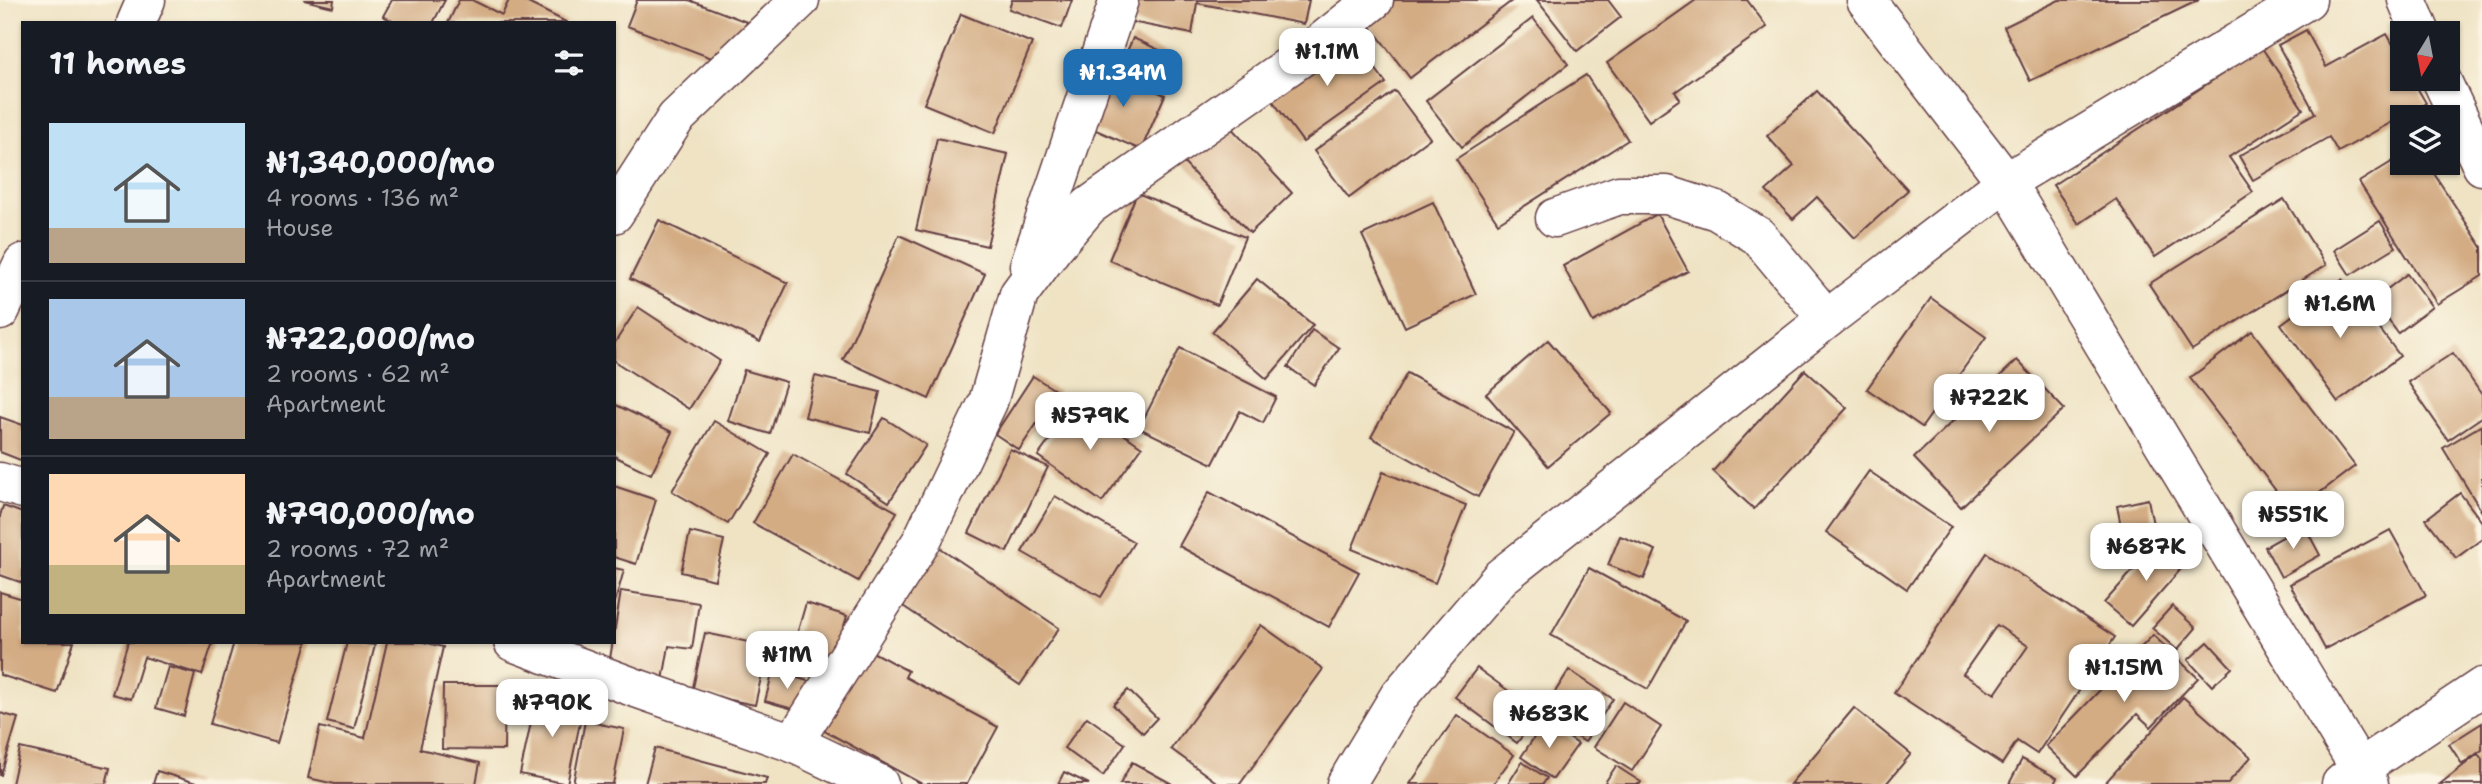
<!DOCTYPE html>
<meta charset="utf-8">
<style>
:root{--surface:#171b24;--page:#20242c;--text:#f1f3f6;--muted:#9ea1a6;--line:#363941;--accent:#1f6fb2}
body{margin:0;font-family:"Shantell Sans",sans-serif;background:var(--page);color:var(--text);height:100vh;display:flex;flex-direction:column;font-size:26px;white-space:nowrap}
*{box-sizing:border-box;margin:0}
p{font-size:23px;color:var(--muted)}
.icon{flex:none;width:38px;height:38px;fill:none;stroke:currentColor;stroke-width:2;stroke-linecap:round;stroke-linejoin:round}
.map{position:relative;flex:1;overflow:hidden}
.drawer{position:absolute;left:21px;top:21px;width:595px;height:623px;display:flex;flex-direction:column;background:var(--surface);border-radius:0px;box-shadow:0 2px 5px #0004}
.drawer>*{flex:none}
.needle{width:46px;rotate:190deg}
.fabs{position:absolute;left:2390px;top:21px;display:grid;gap:14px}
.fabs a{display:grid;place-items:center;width:70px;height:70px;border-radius:0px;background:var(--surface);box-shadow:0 2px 5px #0004;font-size:35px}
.price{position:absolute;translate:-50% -60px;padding:0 16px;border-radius:14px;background:#fff;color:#222;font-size:23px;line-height:46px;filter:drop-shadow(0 2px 4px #0008)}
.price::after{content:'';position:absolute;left:50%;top:42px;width:21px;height:16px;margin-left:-10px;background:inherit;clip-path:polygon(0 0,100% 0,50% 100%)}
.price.on{background:var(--accent);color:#fff}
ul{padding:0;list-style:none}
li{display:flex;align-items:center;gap:21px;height:175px;padding:0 28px}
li+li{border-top:2px solid var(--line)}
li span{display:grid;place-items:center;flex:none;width:196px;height:140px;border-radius:0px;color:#555}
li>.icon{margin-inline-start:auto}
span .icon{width:84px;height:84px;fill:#fffc;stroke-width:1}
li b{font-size:30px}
h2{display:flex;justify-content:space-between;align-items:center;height:84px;padding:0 28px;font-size:30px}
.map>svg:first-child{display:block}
.building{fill:#d3ac84;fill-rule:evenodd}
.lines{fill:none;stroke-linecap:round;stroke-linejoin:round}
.minor-casing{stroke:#633c42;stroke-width:41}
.minor{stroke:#fff;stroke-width:38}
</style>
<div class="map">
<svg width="2482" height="784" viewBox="0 0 2482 784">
<rect width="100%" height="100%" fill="#fcf5e5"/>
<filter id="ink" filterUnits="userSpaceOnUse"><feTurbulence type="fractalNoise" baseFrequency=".0143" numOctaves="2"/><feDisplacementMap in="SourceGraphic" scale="14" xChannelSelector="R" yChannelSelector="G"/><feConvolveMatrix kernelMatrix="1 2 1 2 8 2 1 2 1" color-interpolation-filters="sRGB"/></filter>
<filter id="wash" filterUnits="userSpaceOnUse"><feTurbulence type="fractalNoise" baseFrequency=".00686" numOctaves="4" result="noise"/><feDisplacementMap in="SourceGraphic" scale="28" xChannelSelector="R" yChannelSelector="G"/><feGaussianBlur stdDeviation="1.57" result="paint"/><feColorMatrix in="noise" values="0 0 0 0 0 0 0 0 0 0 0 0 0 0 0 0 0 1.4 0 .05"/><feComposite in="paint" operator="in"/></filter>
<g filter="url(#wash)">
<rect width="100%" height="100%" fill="#efe3c4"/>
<g id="blocks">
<g class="building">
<path d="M304 0H334L333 7Z"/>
<path d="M392 0H445L433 23H396L383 16Z"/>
<path d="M459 0H472L502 15 509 0H522L568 23H448Z"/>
<path d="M637 0H689L747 22 730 65 627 26Z"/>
<path d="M1012 0H1072L1062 28 1009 9Z"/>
<path d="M1130 0H1309L1304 24 1197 3 1192 34 1126 21Z"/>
<path d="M1391 0H1513L1410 78 1365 19Z"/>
<path d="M1537 0H1608L1621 17 1577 51Z"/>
<path d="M1696 0H1747L1767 27 1675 92 1680 99 1649 121 1607 63Z"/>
<path d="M2059 0H2199L2030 81 2004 27Z"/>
<path d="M961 14 1032 43 995 133 924 104Z"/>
<path d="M1533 18 1568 64 1462 147 1426 101Z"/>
<path d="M2306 30 2326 67 2387 34 2403 62V79H2412L2426 103 2338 152 2329 137 2253 180 2239 156 2315 113 2278 45Z"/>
<path d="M1350 34 1386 83 1303 142 1267 93Z"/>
<path d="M1133 38 1179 59 1169 81 1123 60Z"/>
<path d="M2262 48 2303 109 2229 157 2253 192 2155 257 2116 199 2079 224 2053 185Z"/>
<path d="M1104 68 1165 95 1141 150 1080 123Z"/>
<path d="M1586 75 1628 140 1498 223 1456 159Z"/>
<path d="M1395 91 1430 138 1349 198 1314 151Z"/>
<path d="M1817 91 1908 190 1855 238 1817 197 1793 219 1766 191 1794 166 1767 136Z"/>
<path d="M1224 120 1292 193 1250 233 1181 160Z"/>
<path d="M937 138 1008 154 987 246 916 230Z"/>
<path d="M2403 155V163H2427L2482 247V276L2437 304 2359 182Z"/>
<path d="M1137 193 1245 237 1217 305 1109 260Z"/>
<path d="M2284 199 2326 265 2192 350 2149 284Z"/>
<path d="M1433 202 1476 294 1405 327 1362 235Z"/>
<path d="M1657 214 1688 271 1593 322 1563 266Z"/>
<path d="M659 220 788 283 760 342 630 279Z"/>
<path d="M2380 221 2396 247 2350 275 2334 250Z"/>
<path d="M899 235 985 274 929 399 843 360Z"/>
<path d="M2407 274 2432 307 2398 333 2373 300Z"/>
<path d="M1257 279 1313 325 1267 379 1212 332Z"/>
<path d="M2342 279 2400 356 2338 402 2281 324Z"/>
<path d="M1931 298 1986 337 1922 427 1867 389Z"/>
<path d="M638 307 720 361 689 409 614 361V344Z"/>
<path d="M1312 330 1339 348 1314 385 1288 367Z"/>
<path d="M2252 331 2355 466 2293 513 2190 378Z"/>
<path d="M1548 340 1611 413 1548 466 1486 394Z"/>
<path d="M1180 348 1276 397 1263 423 1240 411 1213 464 1139 428Z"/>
<path d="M2453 353 2482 395V417L2448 440 2408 382Z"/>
<path d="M2017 360 2064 409 1961 507 1914 458Z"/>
<path d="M744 370 786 382 770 434 728 421Z"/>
<path d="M1805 370 1847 408 1754 509 1713 471Z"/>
<path d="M1407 373 1514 432 1478 497 1371 437Z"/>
<path d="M815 376 880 392 870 433 805 417Z"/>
<path d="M1033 376 1058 392 1019 450 995 434Z"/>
<path d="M1077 402 1142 447 1102 502 1038 456Z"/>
<path d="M614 404 672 432 651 474 614 456Z"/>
<path d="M0 417 23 425V461L0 452Z"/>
<path d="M884 418 926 445 889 502 847 474Z"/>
<path d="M714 421 770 454 728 524 672 491Z"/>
<path d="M2482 425V512L2443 448Z"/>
<path d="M1010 449 1048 467 1007 552 969 533Z"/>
<path d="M793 454 897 512 858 581 753 523Z"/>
<path d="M1869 471 1951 527 1907 589 1826 532Z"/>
<path d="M1383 472 1466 505 1435 583 1352 549Z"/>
<path d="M614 486 656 500 636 564 614 557Z"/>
<path d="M1209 492 1359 572 1329 627 1179 546Z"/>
<path d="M2460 493 2482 522V539L2456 558 2426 519Z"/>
<path d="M1055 496 1134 542 1101 597 1022 552Z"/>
<path d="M2148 499 2155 535 2124 541 2117 506Z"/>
<path d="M3 506 23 513V583L0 575V516Z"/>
<path d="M2304 525 2320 555 2281 577 2265 547Z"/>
<path d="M2390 530 2426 595 2325 649 2290 584Z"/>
<path d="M690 532 724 540 715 580 681 572Z"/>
<path d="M1620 536 1656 550 1644 579 1608 565Z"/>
<path d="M2161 539 2187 562 2131 626 2104 603Z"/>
<path d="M939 547 1059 628 1020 685 900 604Z"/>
<path d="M1987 553 2115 637 2037 754 2017 741 2002 764 1894 693ZM1997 625 2028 646 1995 694 1963 674Z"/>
<path d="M614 568 624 570 615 602H614Z"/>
<path d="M1589 568 1686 621 1648 689 1551 635Z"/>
<path d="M621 591 699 603 692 649 669 646 663 680 608 671Z"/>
<path d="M0 592 23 599V642H74L57 693 0 675Z"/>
<path d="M806 603 847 616 833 663 792 651Z"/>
<path d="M2172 606 2196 628 2177 650 2152 628Z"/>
<path d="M1261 625 1323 669 1240 784H1219L1171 749Z"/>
<path d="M705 633 768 646 755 705 692 692Z"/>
<path d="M2153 635 2198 678 2151 727 2137 714 2077 776 2046 746Z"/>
<path d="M128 642H213L202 675 144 657 131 699 112 694Z"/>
<path d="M234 642H307L277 743 210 724Z"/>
<path d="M347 642 375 645 354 729 327 722Z"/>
<path d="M387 642H423L443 647 420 749 480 763 476 784H335L308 778 320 727 365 738Z"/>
<path d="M2208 642 2232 668 2212 686 2188 660Z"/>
<path d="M865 648 908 671 905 677 998 727 967 784H922L821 729Z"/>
<path d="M168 667 195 674 184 716 156 708Z"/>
<path d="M1477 668 1539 713 1517 743 1455 697Z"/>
<path d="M1569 670 1613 699 1585 742 1541 714Z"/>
<path d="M773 671 808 681 800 711 765 701Z"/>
<path d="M443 685H505L504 750 442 749Z"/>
<path d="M1128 690 1157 718 1143 733 1113 705Z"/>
<path d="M537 694 584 704 567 784 520 774Z"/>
<path d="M2183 697 2251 757 2227 784H2104Z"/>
<path d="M1623 702 1661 727 1632 771 1594 747Z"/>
<path d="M1854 708 1911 754 1886 784H1790Z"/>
<path d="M0 713 18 718 1 775H0Z"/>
<path d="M1457 715 1514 755 1493 784H1410Z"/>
<path d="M1087 717 1125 744 1103 776 1064 748Z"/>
<path d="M585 721 624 729 613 784H573Z"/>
<path d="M1545 721 1578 744 1553 779 1521 757Z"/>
<path d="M2482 723V750L2462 764 2449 744Z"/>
<path d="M20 748 110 768 106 784H12Z"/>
<path d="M655 748 767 778 765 784H645Z"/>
<path d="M2478 754 2482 759V784H2440Z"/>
<path d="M2022 759 2057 778 2054 784H2009Z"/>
<path d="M1132 762 1172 784H1120Z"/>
<path d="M1522 762 1547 778 1543 784H1508Z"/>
<path d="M1616 766 1641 782 1640 784H1604Z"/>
<path d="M157 771 196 783V784H153Z"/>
<path d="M1064 772 1089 784H1058Z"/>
</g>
</g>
</g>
<g filter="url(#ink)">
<use href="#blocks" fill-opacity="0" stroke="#633c42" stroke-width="2"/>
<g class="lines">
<g class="minor-casing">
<g id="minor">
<path d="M1866 0 2006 182 2369 784"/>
<path d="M2407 0 2421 33"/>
<path d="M136 23 146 0"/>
<path d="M2441 79 2482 166"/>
<path d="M614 214 676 118 800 0"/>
<path d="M1555 218 1619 195H1667L1717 211 1758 236 1827 319"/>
<path d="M1029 266 1119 0"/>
<path d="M0 311 23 263"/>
<path d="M0 482 23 489"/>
<path d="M513 642 633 687 793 743 879 784"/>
<path d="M793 743 921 542 988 402 1019 294 1053 248 1089 206 1309 52 1374 0"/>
<path d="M1346 784 1399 696 1501 577 1827 319 2006 182 2307 0"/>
<path d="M2341 784 2359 769 2482 687"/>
</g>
</g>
<use href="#minor" class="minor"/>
</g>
</g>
</svg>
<div class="fabs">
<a><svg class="needle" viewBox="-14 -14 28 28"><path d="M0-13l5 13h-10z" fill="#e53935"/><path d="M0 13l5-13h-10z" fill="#9ea1a6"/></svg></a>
<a><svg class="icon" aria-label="layers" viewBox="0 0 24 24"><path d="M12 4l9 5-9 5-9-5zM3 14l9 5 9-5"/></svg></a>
</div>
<b class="price" style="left:1327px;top:88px">₦1.1M</b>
<b class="price on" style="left:1123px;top:109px">₦1.34M</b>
<b class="price" style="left:2340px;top:340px">₦1.6M</b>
<b class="price" style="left:1989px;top:434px">₦722K</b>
<b class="price" style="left:1090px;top:452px">₦579K</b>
<b class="price" style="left:2293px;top:551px">₦551K</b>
<b class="price" style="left:2146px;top:583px">₦687K</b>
<b class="price" style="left:787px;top:691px">₦1M</b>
<b class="price" style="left:2124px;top:704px">₦1.15M</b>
<b class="price" style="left:552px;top:739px">₦790K</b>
<b class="price" style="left:1549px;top:750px">₦683K</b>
<section class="drawer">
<h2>11 homes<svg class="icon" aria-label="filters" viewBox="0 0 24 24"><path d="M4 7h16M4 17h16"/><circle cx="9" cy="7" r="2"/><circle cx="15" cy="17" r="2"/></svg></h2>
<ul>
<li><span style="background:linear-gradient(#bfe0f5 75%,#b9a48a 0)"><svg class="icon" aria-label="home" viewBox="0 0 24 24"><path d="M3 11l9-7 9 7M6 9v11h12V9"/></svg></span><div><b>₦1,340,000/mo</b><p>4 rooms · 136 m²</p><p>House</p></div></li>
<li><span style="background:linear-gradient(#a9c7e8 70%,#b9a48a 0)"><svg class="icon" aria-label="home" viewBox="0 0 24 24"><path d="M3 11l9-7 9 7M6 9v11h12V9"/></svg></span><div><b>₦722,000/mo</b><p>2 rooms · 62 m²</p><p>Apartment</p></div></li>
<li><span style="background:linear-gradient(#ffd9b3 65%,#c2b280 0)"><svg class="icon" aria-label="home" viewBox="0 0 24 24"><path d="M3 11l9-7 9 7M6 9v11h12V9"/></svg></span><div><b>₦790,000/mo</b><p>2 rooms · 72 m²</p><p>Apartment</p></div></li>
</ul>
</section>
</div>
